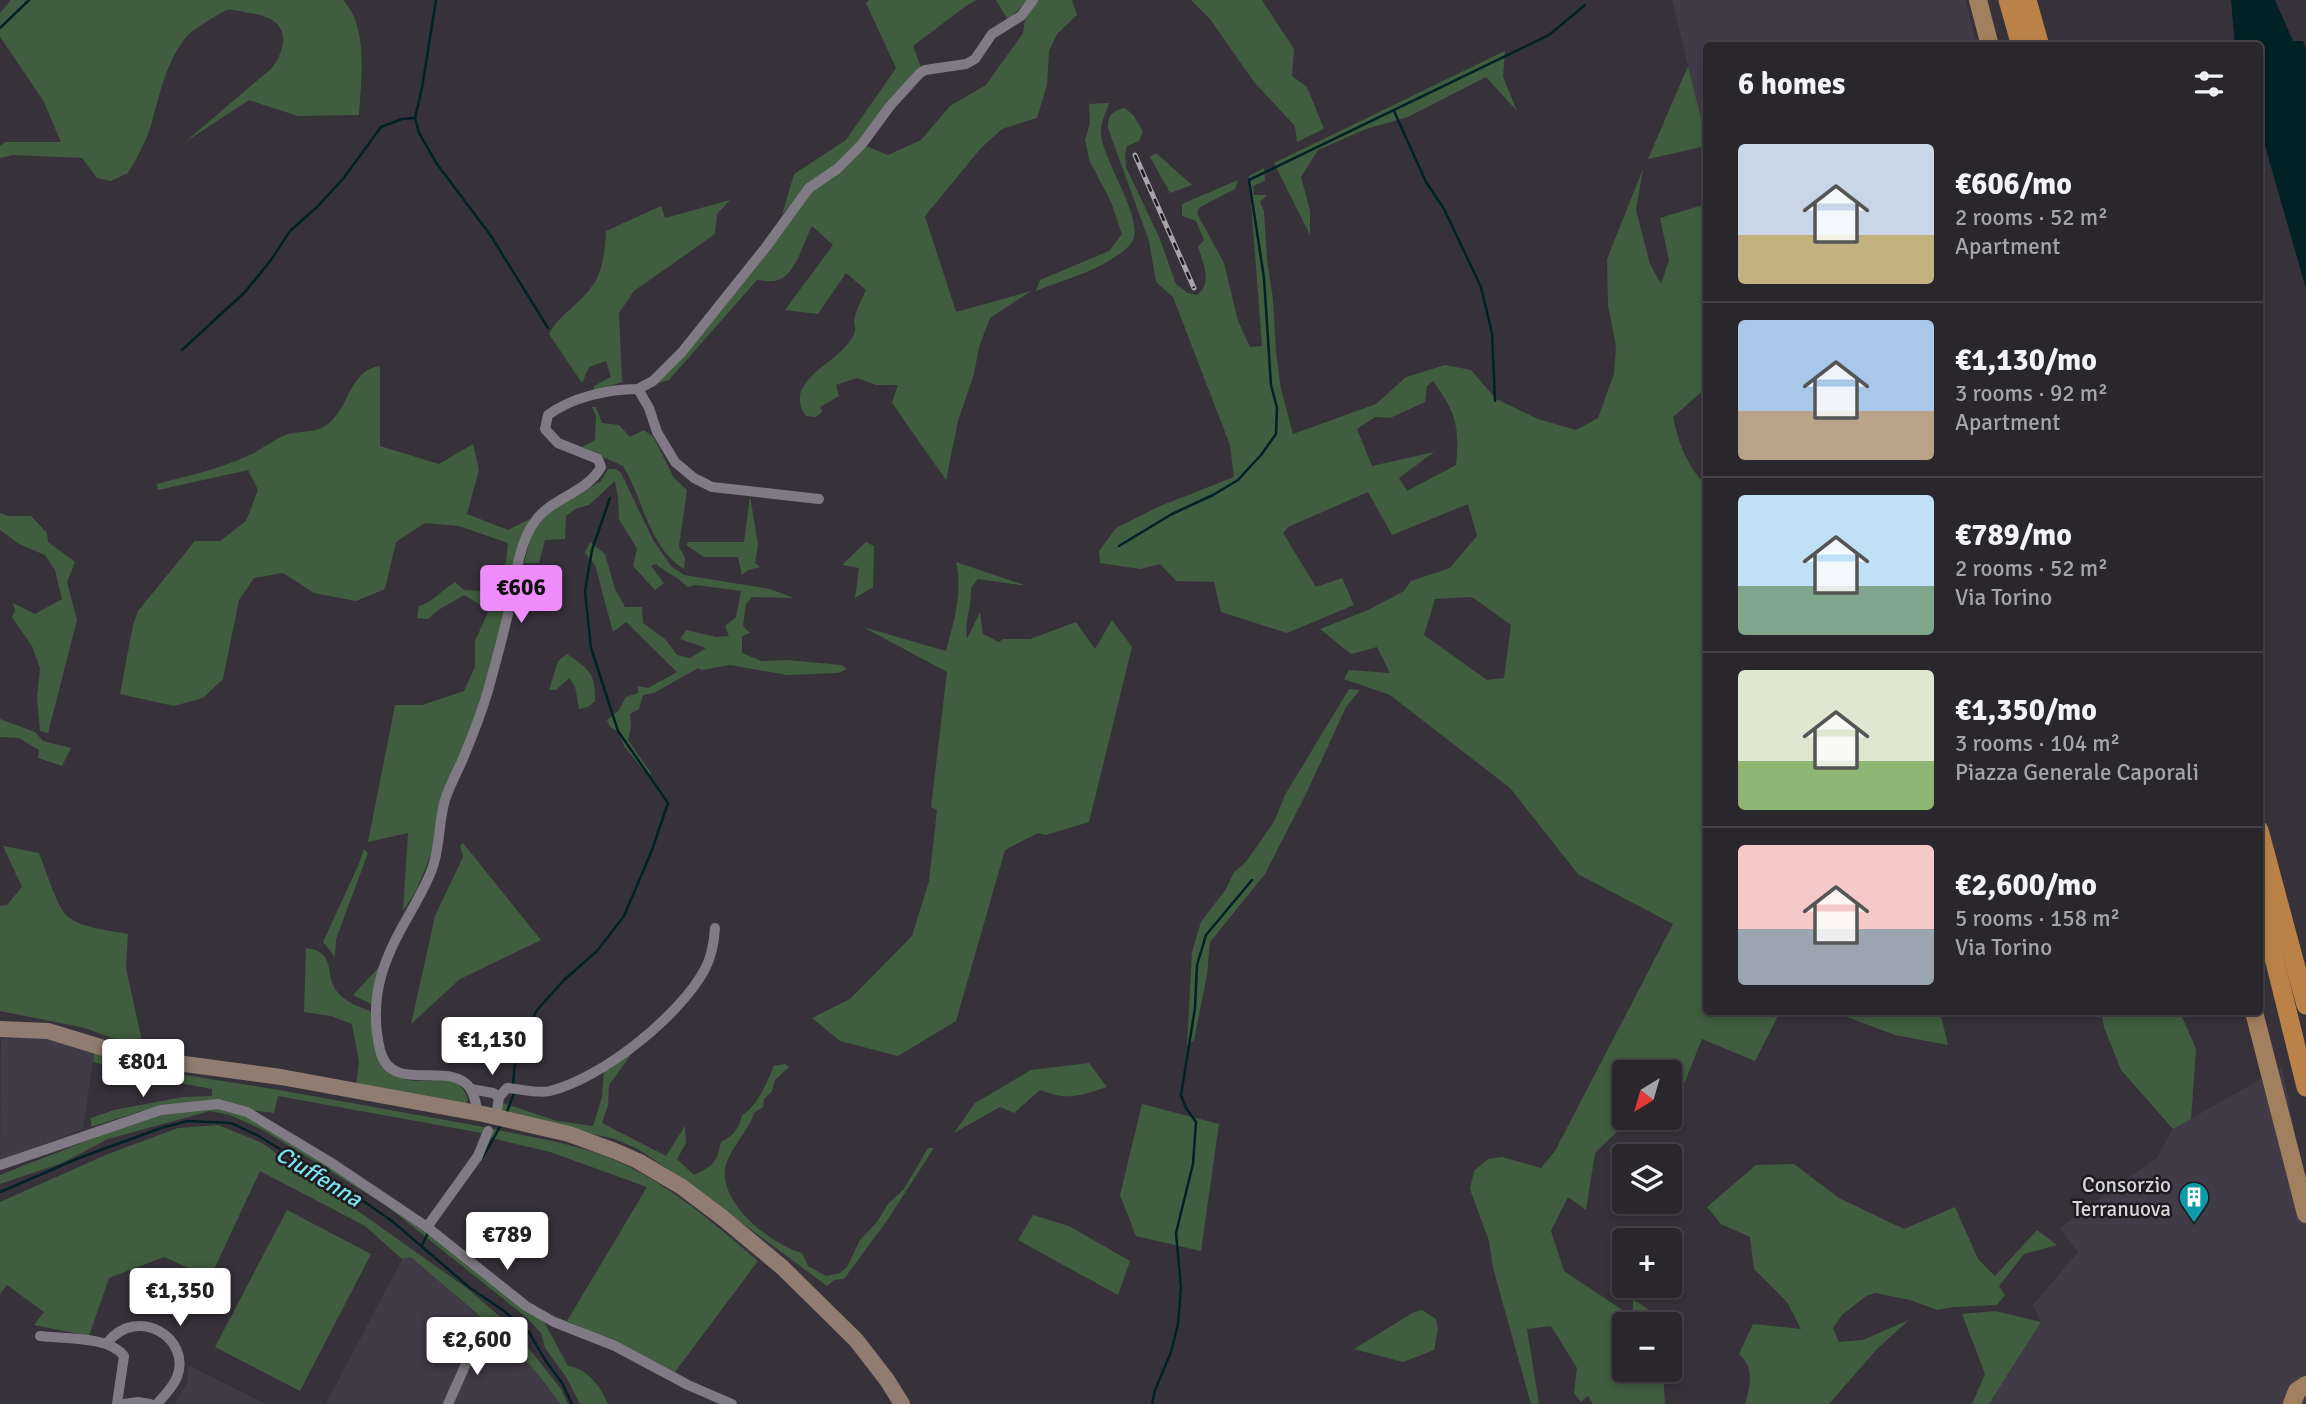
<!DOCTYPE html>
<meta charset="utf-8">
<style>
:root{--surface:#29262c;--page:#312e34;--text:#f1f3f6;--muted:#a5a5a9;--line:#454348;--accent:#ed8cfa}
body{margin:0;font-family:Signika,sans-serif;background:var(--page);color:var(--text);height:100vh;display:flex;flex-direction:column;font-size:26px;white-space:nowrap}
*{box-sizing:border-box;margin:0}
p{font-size:23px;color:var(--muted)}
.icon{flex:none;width:38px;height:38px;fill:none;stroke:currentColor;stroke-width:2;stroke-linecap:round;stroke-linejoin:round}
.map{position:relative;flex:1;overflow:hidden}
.details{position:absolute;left:1703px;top:42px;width:560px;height:973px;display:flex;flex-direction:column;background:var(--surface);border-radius:7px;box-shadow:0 4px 10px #0003,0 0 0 2px var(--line)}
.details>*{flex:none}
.needle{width:46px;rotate:217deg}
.buttons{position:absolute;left:1612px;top:1060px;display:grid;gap:14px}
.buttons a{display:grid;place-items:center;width:70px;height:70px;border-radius:7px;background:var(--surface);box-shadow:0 4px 10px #0003,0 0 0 2px var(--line);font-size:35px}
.price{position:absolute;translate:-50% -60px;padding:0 16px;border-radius:7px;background:#fff;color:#222;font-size:23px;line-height:46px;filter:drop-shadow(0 2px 4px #0008)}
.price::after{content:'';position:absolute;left:50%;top:42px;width:21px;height:16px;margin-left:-10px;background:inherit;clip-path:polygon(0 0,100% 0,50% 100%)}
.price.on{background:var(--accent);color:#111}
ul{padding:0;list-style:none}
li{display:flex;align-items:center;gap:21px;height:175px;padding:0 35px}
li+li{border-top:2px solid var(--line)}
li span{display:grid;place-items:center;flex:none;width:196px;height:140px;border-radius:7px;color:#555}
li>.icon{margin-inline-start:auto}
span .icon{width:84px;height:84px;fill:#fffc;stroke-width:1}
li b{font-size:30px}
h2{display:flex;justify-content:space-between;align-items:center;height:84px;padding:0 35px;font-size:30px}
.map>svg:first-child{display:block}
.built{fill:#413a47}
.green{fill:#405d3f;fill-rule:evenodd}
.water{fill:#002125}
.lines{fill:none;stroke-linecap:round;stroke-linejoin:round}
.stream{stroke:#002125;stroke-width:2.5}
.street{stroke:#7f7a83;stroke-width:10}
.secondary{stroke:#917c71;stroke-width:16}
.primary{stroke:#a27f5e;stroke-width:18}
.highway{stroke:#ba8246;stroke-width:19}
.rail-casing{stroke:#a7a4aa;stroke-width:5}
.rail{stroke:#1d1b1f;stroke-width:2.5;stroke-dasharray:8;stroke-linecap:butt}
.labels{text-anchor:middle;stroke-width:5;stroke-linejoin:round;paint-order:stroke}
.poi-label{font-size:21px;fill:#d7d5d9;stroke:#1d1b1f;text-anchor:end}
.water-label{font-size:23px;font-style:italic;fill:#7ae3ef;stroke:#1d1b1f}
</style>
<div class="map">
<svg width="2306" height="1404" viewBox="0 0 2306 1404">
<rect width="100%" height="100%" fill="#37323a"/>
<g class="built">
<path d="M1672 0H1966L1976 45 1706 46V138Z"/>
<path d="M34 1036 94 1053 83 1129 0 1161 1 1039Z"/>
<path d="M2282 1067 2306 1191V1404H1989L2041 1322 2033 1305 2078 1252 2059 1228 2157 1158 2173 1129Z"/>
<path d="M411 1257 490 1326 543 1378 560 1404H326L402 1259Z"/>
<path d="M188 1365 266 1404H175L187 1383Z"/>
</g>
<g class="green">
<path d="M11 0H343C369 28 361 80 359 115L298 116 249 100 185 142 272 68C292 40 286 17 249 13 243 12 233 9 227 10 221 12 191 31 187 36 166 61 160 94 151 125 146 142 137 158 128 173L111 181 97 178 82 158 13 155 0 158V146L5 142H61L43 100 0 37V13Z"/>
<path d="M869 0H976L966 6 913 46 921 67 861 142 838 163 807 185 782 215 794 174 846 140 896 68 866 3Z"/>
<path d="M996 0H1028L1008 20Z"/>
<path d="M1037 0H1072L1077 15 1057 34 1049 51 1047 85 1037 118 1002 129 981 148 925 216 956 312 1031 291 990 318 979 347 974 374 958 421 946 480 892 403 898 385H876L857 378 836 385 839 396 820 407 822 412 816 417 806 416C779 378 848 361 855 331 856 328 854 324 854 321 855 311 862 299 866 290L846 273 818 314 785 310 833 245 812 226C803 242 796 278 774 281 769 282 762 280 757 280L669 380 655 384 812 191 866 146 888 155 921 140 950 106 986 85 1023 33 1026 14Z"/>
<path d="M1191 0H1262L1294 49 1292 76 1307 87 1324 129 1297 142 1295 126 1254 82 1210 19Z"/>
<path d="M1505 51 1503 77 1517 111 1486 77 1408 117 1366 129 1318 150 1301 177 1310 211V235L1274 163Z"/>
<path d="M1688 66 1706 138V146L1648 159Z"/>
<path d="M1109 103C1106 114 1100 122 1101 134 1103 160 1140 213 1134 237 1132 245 1123 252 1116 256 1093 273 1062 280 1036 291L1040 280 1109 251 1122 234 1111 202 1090 162 1085 140 1090 123 1089 104Z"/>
<path d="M1125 108 1134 116 1143 132 1139 141 1127 146 1125 156 1126 167 1159 237 1176 284 1188 293 1197 295C1213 284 1203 262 1198 247L1204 240 1196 221 1182 216V204L1238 180 1235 189 1200 207 1197 213 1224 263 1238 321 1250 347 1262 346 1249 176 1264 168 1265 181 1253 186 1254 195H1267L1260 202 1264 211 1267 260 1273 299 1276 353 1281 389 1293 434 1376 404 1406 377 1445 365 1471 370 1496 399 1538 419 1576 430 1598 418 1614 374 1616 346 1608 305 1607 259 1643 169 1636 210 1650 264 1661 284 1669 260 1660 218 1706 204V388L1673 417C1679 444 1686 465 1706 485V1012H1780L1755 1061 1702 1039 1665 1131 1629 1120 1595 1153 1586 1210 1568 1197 1551 1231 1564 1271 1633 1317V1299L1660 1317V1325H1624V1370H1663L1665 1404H1593L1588 1396 1581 1402 1574 1393 1577 1368 1551 1326 1527 1329 1539 1404H1531L1493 1268 1489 1241 1470 1189 1474 1171 1488 1159 1502 1157 1541 1168 1555 1151 1673 924 1578 874 1510 788 1390 695 1344 679 1349 670 1390 673 1377 647 1351 654 1320 629 1368 610 1404 591 1411 581 1450 568 1477 536 1468 504 1392 535 1368 492 1288 527 1283 533 1316 587 1342 578 1354 605 1287 633 1221 612 1214 582 1176 581 1160 564 1140 569 1100 563 1099 551 1116 528 1160 506 1234 477 1230 445 1173 297 1156 282 1149 241 1108 128C1108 115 1112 111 1125 108ZM1433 381C1456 412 1460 427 1456 465L1407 491 1399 478 1434 452 1372 466 1357 429 1375 417 1390 418 1425 402 1427 386ZM1472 597 1511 625 1504 678 1487 680 1424 635 1435 599ZM1624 1073H1670V1118H1624Z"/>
<path d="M1156 153 1192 185 1170 193 1150 157Z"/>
<path d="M730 200 717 214 715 234 634 291 619 313 622 382 594 391V386L611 377 606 361 589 367 582 383 549 334C559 315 577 306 590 289 603 274 605 251 606 231L661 206 665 218Z"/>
<path d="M380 366V446L439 464 473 444 479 470 467 514 508 530 530 519 518 554 485 688 432 852 416 891 403 911 408 833 368 842 395 705H422L464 691 475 667V641L489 610 464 595C451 604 439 607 428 619L417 618 419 606C433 602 442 590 455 582L464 590 481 591 506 563 508 543 459 526 425 523 396 542 385 589 356 601 314 593 283 573 254 578 239 600 223 679 203 698 174 706 120 694 133 625 138 611 195 541H220L246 521 258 490 248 470 158 490 157 484C186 476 217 470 245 457 258 452 270 442 283 436 295 430 314 434 325 426 350 410 348 370 380 366Z"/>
<path d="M592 407H596L602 423 619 425 630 437 644 430 654 438 674 478 687 490 679 546 685 558 684 569C649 548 643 498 623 466L582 447 595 440 596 416Z"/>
<path d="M608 469H616L621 473 653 540 671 566 684 575 770 589 794 598 752 597 746 604 743 626 750 633 742 636V653L761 661 787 660 842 665 847 669 838 673 787 675 730 665 702 670 698 668 654 693 643 695 639 709 630 714 631 727 628 740 651 773 649 777 624 746 619 732 610 727 607 720 619 710 626 697 638 693V686L648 688 677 672 626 622 613 632 595 565 585 553 590 542 605 554 615 589 625 607H642L643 623 666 640 677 655 690 658 706 648 680 639 686 630 716 637 729 636 725 626 736 617 741 591 696 585 687 587C679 577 666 573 656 564L651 566 664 583 655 590 633 566 637 549 619 519 618 497 615 481 589 505 575 509 566 516 565 539 545 540 539 563H524L534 524 552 510 601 481Z"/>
<path d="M750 496 758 545 755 563 760 567 748 570 742 575 738 557H704L686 545 688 542H744Z"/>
<path d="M0 513 8 516H31L47 533 48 542 75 562 67 582 77 620 48 733 40 731 37 698 40 668 32 646 12 617 15 611 13 603 35 614 62 599 55 570 45 555 19 544 0 530Z"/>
<path d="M866 542 874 546 873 587 855 598 859 568 842 565Z"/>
<path d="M956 562 1027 586 978 579 971 588C972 606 964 621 967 639L980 612 983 634 999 642 1003 639H1030L1076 622 1095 649 1112 620 1132 647 1089 822 1046 835 1038 833 1005 850 956 1021 898 1056 840 1041 812 1018 850 999 912 936 929 881 937 810 931 807 947 672 863 627 946 651C954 621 963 593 956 562Z"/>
<path d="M567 654C589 669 596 674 595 701L588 707 579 709 575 686 569 678 556 690H549L558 661Z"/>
<path d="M1349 689 1360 690 1346 707 1306 794 1265 874 1210 942 1207 975 1194 1040 1187 1045 1192 952 1201 922 1226 889 1234 872 1245 863 1274 822 1285 795Z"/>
<path d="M0 719 35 732 43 741 71 748 62 766 38 758 39 750 19 738 0 737Z"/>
<path d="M463 843 541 940 460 979 411 1024 435 916 463 857 460 846Z"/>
<path d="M3 846 39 853C44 866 57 905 65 914 80 929 109 930 128 934L126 968 144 1050 85 1028 0 1011V906L7 905 22 887Z"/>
<path d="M364 849 368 853 336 939 335 957 323 942 358 866Z"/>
<path d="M306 948C338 952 323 975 338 993 347 1003 360 1007 372 1012L387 1069C391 1072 396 1076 401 1078 427 1088 456 1065 468 1099L466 1105 356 1086 359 1062 352 1024 331 1016 304 1012Z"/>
<path d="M380 966 373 1005 353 995Z"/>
<path d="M1834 1012H1940L1948 1045 1895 1035Z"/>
<path d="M2101 1012H2180L2196 1049 2191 1119 2173 1129 2121 1070 2104 1027Z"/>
<path d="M640 1042 609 1085 608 1105 602 1123 666 1156 685 1126 686 1143 677 1159 694 1175C714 1165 716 1164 721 1142 733 1136 739 1129 742 1115 757 1107 767 1082 774 1066L785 1064 789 1067 775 1080 772 1091 764 1099 763 1107 754 1113C749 1132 728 1149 725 1170 721 1205 772 1245 802 1253L808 1266 826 1276 840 1273 847 1267 860 1240 877 1222 888 1204 904 1189 928 1148H934L886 1222 844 1279 834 1280 827 1286 684 1180 638 1149 615 1139 500 1112 503 1103 557 1121 593 1126 602 1097 604 1070Z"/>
<path d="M94 1053 153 1070 279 1090 484 1127 482 1133 278 1096 274 1113 191 1103 141 1111 91 1127V1118L114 1110 183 1097 212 1096V1089L146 1077 93 1062Z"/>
<path d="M1089 1063 1107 1087C1079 1096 1068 1101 1040 1090L1014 1113 1000 1107 954 1133 975 1103 1031 1070Z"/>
<path d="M1142 1104 1219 1124 1201 1251 1136 1236 1120 1195Z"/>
<path d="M217 1107 246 1115 389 1203 543 1320 568 1366C587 1368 601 1387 608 1404H580L566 1377 545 1348 541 1333 526 1317 387 1206 263 1130 230 1115 210 1111 108 1139 62 1163 0 1184V1175L140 1120 184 1110Z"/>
<path d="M218 1125 262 1143 468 1289 511 1326 561 1389 568 1404H560C522 1346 463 1303 411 1257L402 1259 365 1226 260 1171 210 1278 164 1257 109 1278 89 1336 34 1325 44 1312 7 1285 0 1294V1202L108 1154 178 1128Z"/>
<path d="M493 1129C535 1138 584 1145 623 1164 674 1188 716 1225 758 1261L675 1372 616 1343 567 1321 647 1187 550 1152 491 1138Z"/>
<path d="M1794 1164 1839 1198 1904 1229 1955 1207 1978 1259 1995 1276 2037 1230 2057 1245 2024 1254 1999 1286 2005 1295 1997 1305 1954 1307 1937 1310 1910 1300 1875 1293 1866 1296 1842 1315 1833 1328 1839 1342 1863 1340 1909 1320 1877 1349 1829 1404H1745C1750 1387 1755 1367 1739 1354L1753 1324 1801 1329 1787 1302 1754 1269 1750 1237 1721 1224 1707 1207 1756 1165Z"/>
<path d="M287 1210 371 1254 300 1391 215 1347Z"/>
<path d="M1033 1215 1069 1226 1130 1261 1118 1295 1018 1240Z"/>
<path d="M1422 1310 1436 1319 1438 1329 1434 1350 1403 1362 1354 1349 1414 1312Z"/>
<path d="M1995 1311 2041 1322 1989 1404H1972L1985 1374 1962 1314Z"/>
</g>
<path class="water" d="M2231 0H2275L2293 41H2303L2306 49V289L2259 125V46L2235 45Z"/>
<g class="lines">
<g class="stream">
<path d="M436 0 422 88 415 118 419 133 437 164 491 236 548 328"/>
<path d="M0 28 29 0"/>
<path d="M1394 111 1426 182 1444 209 1481 287 1492 333 1495 401"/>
<path d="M182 350 245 292 271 260 290 231 317 207 343 179 381 127 402 119 415 118"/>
<path d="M1119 546 1172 514 1213 495 1238 480 1261 455 1276 434 1277 408 1271 385 1264 278 1249 180 1549 35 1585 5"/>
<path d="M513 1084 516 1052 537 1010 564 980 597 951 624 916 652 850 668 803 618 731 591 648 585 591 592 550 610 498"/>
<path d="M506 1114 515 1091"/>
<path d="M483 1157 502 1123"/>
<path d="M0 1192 79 1158 161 1128 188 1121 231 1123 257 1135 356 1196 392 1221 469 1287 504 1311 529 1332 545 1360 562 1383 572 1404"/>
<path d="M422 1245 428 1233"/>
<path d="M1152 1404 1155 1390 1171 1352 1178 1324 1181 1287 1176 1233 1193 1164 1196 1122 1186 1108 1181 1095 1195 1008 1197 965 1206 935 1252 880"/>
</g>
<g class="street">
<path d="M638 389 653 381 682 352 766 247 809 188 837 169 862 144 890 106 920 73 925 70 966 64 975 59 992 34 1021 16 1033 0"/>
<path d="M471 1089 493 1093 499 1097"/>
<path d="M497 1110 499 1097 507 1088C521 1089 538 1094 550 1091 601 1079 680 1016 705 969 712 956 714 943 715 928"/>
<path d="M478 1113C476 1105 475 1095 470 1088 450 1059 391 1096 380 1050 368 998 383 959 409 915 418 898 429 881 434 863 440 843 439 820 445 800 449 787 456 774 462 761 472 737 482 712 489 687 497 658 505 629 511 600 516 575 519 545 533 524 549 498 586 494 601 467L598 459 558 443 545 429 548 415C572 397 609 389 638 389L649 408 657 432 675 462 694 478 712 487 819 499"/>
<path d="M0 1165 161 1110 218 1104 247 1112 330 1162 427 1227 526 1306 554 1322 615 1346 688 1385 732 1404"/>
<path d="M427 1227 478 1156 488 1131"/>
<path d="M40 1336C64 1339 109 1336 124 1356L117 1404"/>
<path d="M107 1343C138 1304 192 1339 177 1377 173 1387 164 1396 157 1404"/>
<path d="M124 1404 138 1402 150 1404"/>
<path d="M448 1404 478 1337"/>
</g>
<path class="secondary" d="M0 1029 48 1031 133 1057 281 1077 483 1114 569 1134 615 1151 638 1161 682 1187 723 1218 783 1268 856 1340 887 1380 902 1404"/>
<g class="primary">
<path d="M1978 0 1990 46"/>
<path d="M2254 1012 2306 1214"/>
<path d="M2292 1404 2297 1391 2306 1385"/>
</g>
<g class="highway">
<path d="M2008 0 2021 46"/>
<path d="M2027 0 2040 46"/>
<path d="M2259 830 2306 1005"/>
<path d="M2259 897 2306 1087"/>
</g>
<g class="rail-casing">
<path id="rail" d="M1135 155 1194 288"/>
</g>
<use href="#rail" class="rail"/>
</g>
<defs>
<g id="building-pin" transform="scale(1.575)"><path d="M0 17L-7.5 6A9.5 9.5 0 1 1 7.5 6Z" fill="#0f9aa8" stroke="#1d1b1f"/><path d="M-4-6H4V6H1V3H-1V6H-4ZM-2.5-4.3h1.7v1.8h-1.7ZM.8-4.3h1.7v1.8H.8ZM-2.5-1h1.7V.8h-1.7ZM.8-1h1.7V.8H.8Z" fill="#fff"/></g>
</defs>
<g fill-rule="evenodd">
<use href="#building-pin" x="2194" y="1197"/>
</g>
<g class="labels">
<g class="poi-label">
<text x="2171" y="1192">Consorzio<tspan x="2171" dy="24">Terranuova</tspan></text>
</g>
<g class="water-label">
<text transform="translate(319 1176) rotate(31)" y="8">Ciuffenna</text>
</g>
</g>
</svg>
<div class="buttons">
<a><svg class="needle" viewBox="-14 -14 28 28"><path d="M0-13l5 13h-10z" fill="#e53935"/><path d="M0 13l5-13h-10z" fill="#a5a5a9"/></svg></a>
<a><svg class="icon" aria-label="layers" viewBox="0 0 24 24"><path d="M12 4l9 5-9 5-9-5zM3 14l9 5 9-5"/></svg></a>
<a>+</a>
<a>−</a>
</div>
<b class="price on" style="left:521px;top:625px">€606</b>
<b class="price" style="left:492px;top:1077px">€1,130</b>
<b class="price" style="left:143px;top:1099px">€801</b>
<b class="price" style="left:507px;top:1272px">€789</b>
<b class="price" style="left:180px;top:1328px">€1,350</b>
<b class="price" style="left:477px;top:1377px">€2,600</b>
<section class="details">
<h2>6 homes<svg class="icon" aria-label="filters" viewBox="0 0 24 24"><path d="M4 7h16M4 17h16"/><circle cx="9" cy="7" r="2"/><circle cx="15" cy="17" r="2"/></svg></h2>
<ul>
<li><span style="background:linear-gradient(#c9d6e8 65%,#c2b280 0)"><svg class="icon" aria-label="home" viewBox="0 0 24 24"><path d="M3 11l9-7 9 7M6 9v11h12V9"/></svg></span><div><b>€606/mo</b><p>2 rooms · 52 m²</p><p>Apartment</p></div></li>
<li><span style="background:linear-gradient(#a9c7e8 65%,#b9a48a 0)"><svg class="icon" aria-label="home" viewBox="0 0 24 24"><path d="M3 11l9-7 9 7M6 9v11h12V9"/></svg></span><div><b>€1,130/mo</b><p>3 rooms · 92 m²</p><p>Apartment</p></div></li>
<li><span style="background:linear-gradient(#bfe0f5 65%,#7fa58c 0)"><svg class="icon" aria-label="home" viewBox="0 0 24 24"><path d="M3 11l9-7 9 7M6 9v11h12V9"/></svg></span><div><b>€789/mo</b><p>2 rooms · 52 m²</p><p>Via Torino</p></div></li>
<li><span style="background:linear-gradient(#dfe7d0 65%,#8fb573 0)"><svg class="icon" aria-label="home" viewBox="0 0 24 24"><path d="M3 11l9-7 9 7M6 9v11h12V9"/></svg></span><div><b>€1,350/mo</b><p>3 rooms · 104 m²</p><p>Piazza Generale Caporali</p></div></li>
<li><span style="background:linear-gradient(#f6c9c9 60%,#9aa5b1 0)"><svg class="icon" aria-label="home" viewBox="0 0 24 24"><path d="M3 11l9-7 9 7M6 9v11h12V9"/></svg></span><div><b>€2,600/mo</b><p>5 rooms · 158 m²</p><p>Via Torino</p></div></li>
</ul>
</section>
</div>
